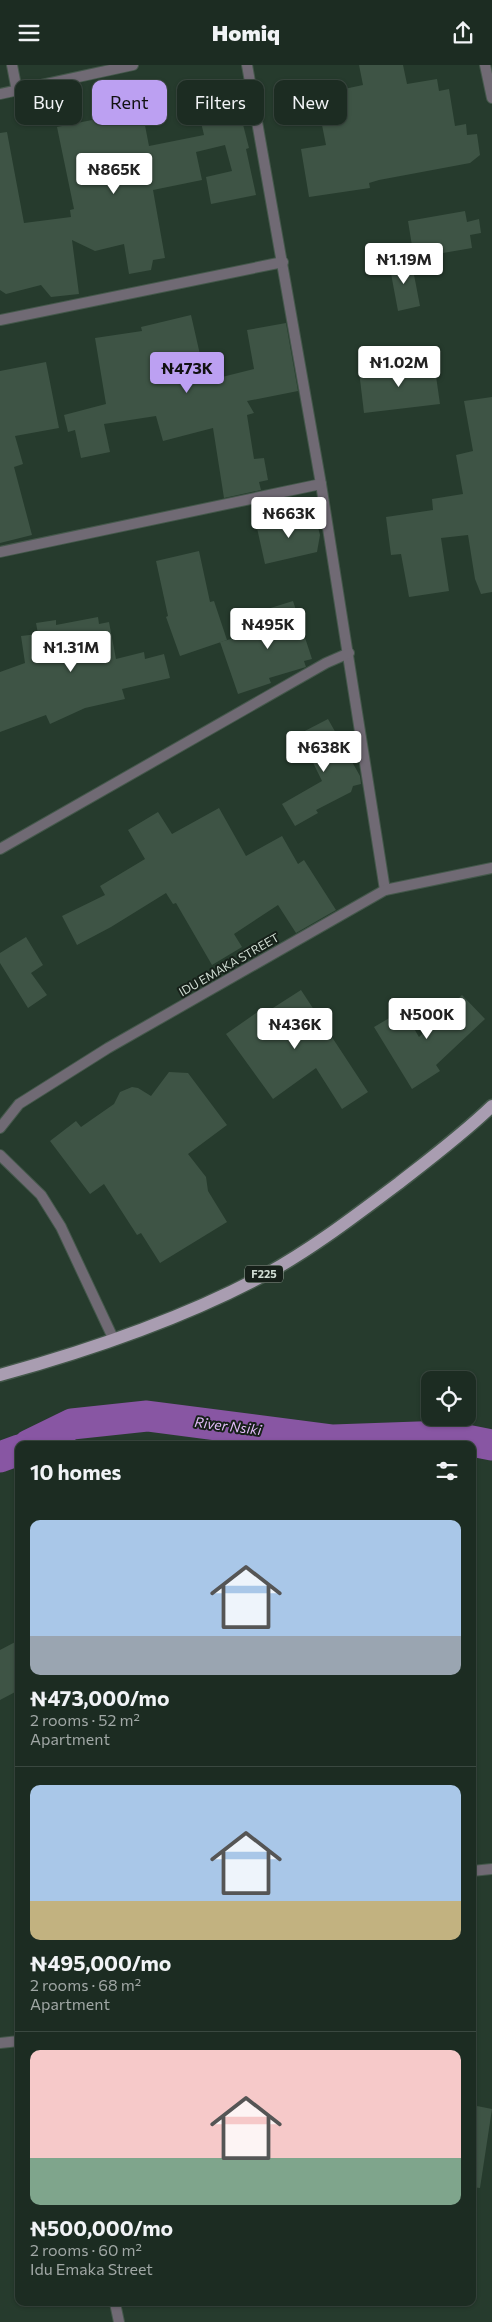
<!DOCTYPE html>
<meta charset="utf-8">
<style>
:root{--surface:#1c2c22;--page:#25342a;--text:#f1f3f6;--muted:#a0a7a5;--line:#3a4840;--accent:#bca0f2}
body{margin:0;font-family:Commissioner,sans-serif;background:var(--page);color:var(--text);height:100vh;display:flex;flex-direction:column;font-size:19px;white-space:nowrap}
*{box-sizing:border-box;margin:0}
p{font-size:16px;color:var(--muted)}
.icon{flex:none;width:28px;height:28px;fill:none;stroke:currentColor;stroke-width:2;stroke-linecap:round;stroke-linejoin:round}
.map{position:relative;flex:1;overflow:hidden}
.drawer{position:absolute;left:15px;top:1376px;width:461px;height:865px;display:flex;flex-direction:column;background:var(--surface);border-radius:10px;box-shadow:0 1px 4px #0004,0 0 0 1px var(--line)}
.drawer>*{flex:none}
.banner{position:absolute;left:15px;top:15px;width:462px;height:45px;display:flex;gap:10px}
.buttons{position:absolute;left:421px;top:1306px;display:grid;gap:10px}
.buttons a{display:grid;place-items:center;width:55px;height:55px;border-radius:10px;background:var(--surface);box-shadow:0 1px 4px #0004,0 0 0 1px var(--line);font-size:25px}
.price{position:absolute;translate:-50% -42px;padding:0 11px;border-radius:5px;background:#fff;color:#222;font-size:16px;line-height:32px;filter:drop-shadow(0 1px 2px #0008)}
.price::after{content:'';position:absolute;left:50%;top:30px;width:15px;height:11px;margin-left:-8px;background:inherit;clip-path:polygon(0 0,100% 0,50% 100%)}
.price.on{background:var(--accent);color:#111}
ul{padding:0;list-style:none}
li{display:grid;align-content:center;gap:10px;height:265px;padding:0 15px}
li+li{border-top:1px solid var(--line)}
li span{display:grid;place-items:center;height:155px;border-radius:10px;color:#555}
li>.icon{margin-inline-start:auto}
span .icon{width:90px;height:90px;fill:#fffc;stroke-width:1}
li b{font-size:21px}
h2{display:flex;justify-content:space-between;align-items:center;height:60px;padding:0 15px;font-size:21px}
.pill{padding:0 18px;border-radius:10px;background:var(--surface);box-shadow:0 1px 4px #0004,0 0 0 1px var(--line);font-size:18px;line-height:45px}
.pill.on{background:var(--accent);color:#111}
header{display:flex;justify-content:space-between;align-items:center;height:65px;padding:0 15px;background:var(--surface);font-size:22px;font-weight:800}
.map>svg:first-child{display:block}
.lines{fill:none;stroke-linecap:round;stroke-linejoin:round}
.river{stroke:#8856a3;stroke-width:31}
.building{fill:#3e5445}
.minor-casing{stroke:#44584b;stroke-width:12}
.tertiary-casing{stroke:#44584b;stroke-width:12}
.primary-casing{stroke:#44584b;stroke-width:15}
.minor{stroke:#706a74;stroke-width:10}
.tertiary{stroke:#706a74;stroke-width:10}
.primary{stroke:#a99db1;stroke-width:12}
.labels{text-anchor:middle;stroke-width:4;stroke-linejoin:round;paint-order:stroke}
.shield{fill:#162019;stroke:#98a49a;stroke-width:1}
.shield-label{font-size:11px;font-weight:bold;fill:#cfdcd2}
.street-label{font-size:12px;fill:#cfdcd2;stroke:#162019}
.water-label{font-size:14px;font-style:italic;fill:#e3bcfa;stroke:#162019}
</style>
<header><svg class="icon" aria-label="menu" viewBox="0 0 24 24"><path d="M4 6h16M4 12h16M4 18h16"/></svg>Homiq<svg class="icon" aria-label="share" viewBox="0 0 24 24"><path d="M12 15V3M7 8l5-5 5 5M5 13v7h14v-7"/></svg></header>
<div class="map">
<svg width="492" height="2257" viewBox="0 0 492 2257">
<rect width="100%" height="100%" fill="#263b2d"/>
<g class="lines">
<g class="river">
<path d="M29 1380 72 1359 147 1351 333 1375 446 1371 492 1380"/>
<path d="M0 1392 19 1385"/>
</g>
</g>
<g class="building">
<path d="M359 0H403L407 19 437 14 439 26 449 24 455 61 466 59 467 70 477 69 480 90 470 98 379 115 369 118 370 123 309 132 301 84 326 80 316 30 363 20Z"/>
<path d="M236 32 249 83 246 84 256 130 211 139 206 112 232 106 225 80 196 87 202 115 153 125 165 193 153 195 151 205 129 209 124 179 95 186 72 175 79 229 51 232 41 220 6 229 0 225V68L7 67 24 158 71 152 70 145 74 144 57 62 142 45 149 81 204 70 197 41Z"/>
<path d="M465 146 467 157 479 154 481 168 470 170 472 183 414 193 408 156Z"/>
<path d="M411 194 420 241 398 246 389 198Z"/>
<path d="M191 250 206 316 254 304 247 265 286 258 298 326 247 336 254 348 247 350 254 394 264 393 268 415 259 417 261 425 224 433 213 363 163 376 156 351 104 359 110 387 81 393 75 365 68 367 64 350 106 339 95 273 142 266 141 262Z"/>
<path d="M46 297 59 363 15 371 23 399 14 402 32 470 0 478V306Z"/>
<path d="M434 297 440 339 364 348 359 306Z"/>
<path d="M492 332V527L481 529 475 514 468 470 441 473 449 526 409 532 401 489 391 490 386 452 433 445 432 434 463 429 456 390 473 386 464 336Z"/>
<path d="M315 450 320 470 317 487 265 499 257 463Z"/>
<path d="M199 486 210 537 214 536 227 575 180 591 166 552 168 551 156 496Z"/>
<path d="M293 536 312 594 304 596 306 602 269 613 271 618 238 629 220 577 270 563 264 545Z"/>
<path d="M98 552 99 559 109 557 116 594 144 587 145 594 164 589 170 613 122 624 125 634 85 643 50 659 46 650 0 667V607L25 598 21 571 38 569 36 558 56 555V560Z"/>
<path d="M328 654 360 711 361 719 353 721 351 727 316 745 318 748 295 761 282 739 322 716 299 669Z"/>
<path d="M219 743 246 791 282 771 298 799 304 795 336 845 296 868 278 840 234 869 242 882 212 900 176 838 173 839 166 828 111 862 77 880 62 851 105 830 100 821 145 794 128 765 158 747 172 769Z"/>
<path d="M26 872 43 900 31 908 47 930 28 943 0 898V888Z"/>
<path d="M301 925 368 1027 342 1044 316 1003 273 1034 226 969 259 946 262 950Z"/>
<path d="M462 930 485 954 436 1000 440 1006 412 1024 374 962 403 945 419 972Z"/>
<path d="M169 1007 188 1008 227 1060 188 1089 206 1112 208 1126 227 1157 160 1198 141 1168 137 1170 104 1119 90 1129 50 1076 76 1056 81 1062 114 1039 120 1027 132 1022 138 1023 151 1031Z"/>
<path d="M19 1575V1625L0 1635V1585Z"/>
<path d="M472 2040 492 2044 480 2123 472 2122Z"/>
</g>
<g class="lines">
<g class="minor-casing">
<g id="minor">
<path d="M12 0 17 26"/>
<path d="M247 0 321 419 385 825"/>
<path d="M0 29 133 0"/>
<path d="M0 255 283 197"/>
<path d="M0 487 321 419"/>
<path d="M0 784 326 598 349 588"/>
<path d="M472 1806 492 1804"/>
<path d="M0 1978 19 1976"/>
<path d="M115 2238 119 2257"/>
</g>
</g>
<g class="tertiary-casing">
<g id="tertiary">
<path d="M485 0 492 33"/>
<path d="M0 1063 19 1039 108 983 385 825 492 803"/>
<path d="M0 1090 41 1130 61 1162 114 1275"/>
</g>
</g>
<g class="primary-casing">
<path id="primary" d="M0 1310C91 1285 185 1253 268 1208 315 1182 356 1150 399 1118 431 1093 463 1069 492 1041"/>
</g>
<use href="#minor" class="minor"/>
<use href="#tertiary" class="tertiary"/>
<use href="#primary" class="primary"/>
</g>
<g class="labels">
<rect class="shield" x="245" y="1200.5" width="38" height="17" rx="4"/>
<g class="shield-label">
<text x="264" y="1213">F225</text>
</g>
<g class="street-label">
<text transform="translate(229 900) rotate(-30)" y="4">IDU EMAKA STREET</text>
</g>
<g class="water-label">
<text transform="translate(228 1361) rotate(7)" y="5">River Nsiki</text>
</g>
</g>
</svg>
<div class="buttons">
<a><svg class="icon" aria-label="locate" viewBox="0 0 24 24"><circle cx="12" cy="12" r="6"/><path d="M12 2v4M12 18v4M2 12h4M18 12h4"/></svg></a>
</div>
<b class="price" style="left:114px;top:130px">₦865K</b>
<b class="price" style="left:404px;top:220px">₦1.19M</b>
<b class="price" style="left:399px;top:323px">₦1.02M</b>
<b class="price on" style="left:187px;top:329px">₦473K</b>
<b class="price" style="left:289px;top:474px">₦663K</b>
<b class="price" style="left:268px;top:585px">₦495K</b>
<b class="price" style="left:71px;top:608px">₦1.31M</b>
<b class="price" style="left:324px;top:708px">₦638K</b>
<b class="price" style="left:427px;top:975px">₦500K</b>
<b class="price" style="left:295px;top:985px">₦436K</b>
<div class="banner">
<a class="pill">Buy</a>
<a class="pill on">Rent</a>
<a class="pill">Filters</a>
<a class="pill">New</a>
</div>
<section class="drawer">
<h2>10 homes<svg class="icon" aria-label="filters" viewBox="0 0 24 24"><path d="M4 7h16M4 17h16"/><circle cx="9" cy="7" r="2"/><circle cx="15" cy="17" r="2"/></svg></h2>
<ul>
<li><span style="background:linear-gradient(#a9c7e8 75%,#9aa5b1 0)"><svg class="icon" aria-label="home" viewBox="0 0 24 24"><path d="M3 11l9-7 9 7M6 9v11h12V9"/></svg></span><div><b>₦473,000/mo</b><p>2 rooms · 52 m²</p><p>Apartment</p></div></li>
<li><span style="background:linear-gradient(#a9c7e8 75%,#c2b280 0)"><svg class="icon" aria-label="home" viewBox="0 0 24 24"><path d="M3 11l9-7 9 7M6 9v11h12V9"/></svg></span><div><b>₦495,000/mo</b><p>2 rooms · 68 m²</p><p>Apartment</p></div></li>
<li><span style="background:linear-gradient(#f6c9c9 70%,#7fa58c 0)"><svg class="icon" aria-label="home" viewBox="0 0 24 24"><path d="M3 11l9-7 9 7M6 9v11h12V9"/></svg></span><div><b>₦500,000/mo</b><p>2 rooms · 60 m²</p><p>Idu Emaka Street</p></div></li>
</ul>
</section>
</div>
